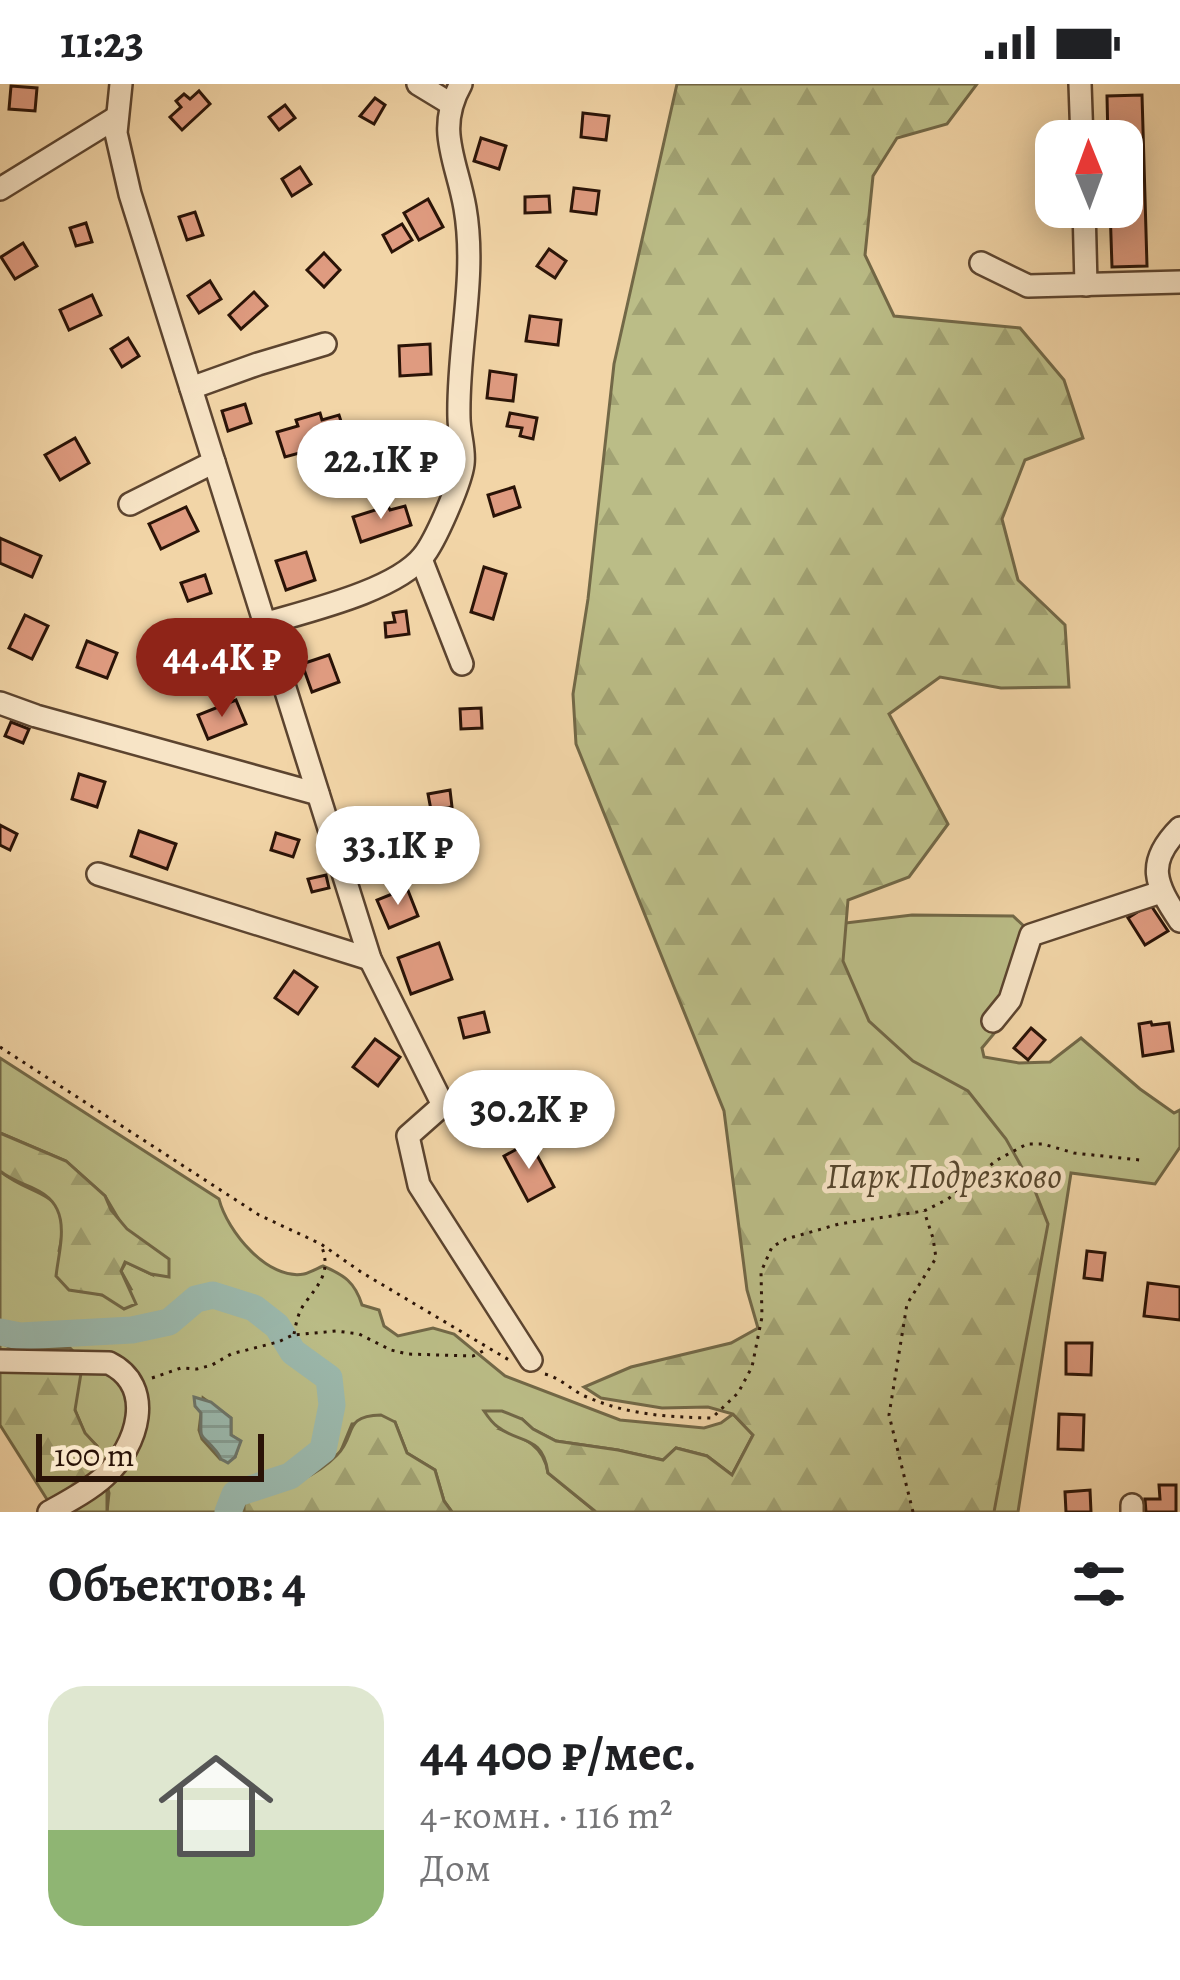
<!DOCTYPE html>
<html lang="ru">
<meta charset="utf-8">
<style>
:root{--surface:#fff;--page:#f6f6f6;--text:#202124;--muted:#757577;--accent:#8f2418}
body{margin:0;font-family:Alegreya,serif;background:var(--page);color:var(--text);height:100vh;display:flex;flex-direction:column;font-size:45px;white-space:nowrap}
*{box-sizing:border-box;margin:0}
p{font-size:39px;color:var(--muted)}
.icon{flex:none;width:66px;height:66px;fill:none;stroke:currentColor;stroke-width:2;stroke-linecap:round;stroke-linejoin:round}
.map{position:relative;height:1428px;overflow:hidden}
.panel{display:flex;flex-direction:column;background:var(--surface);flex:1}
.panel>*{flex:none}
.needle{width:78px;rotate:359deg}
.fabs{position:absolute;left:1035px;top:36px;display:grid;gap:24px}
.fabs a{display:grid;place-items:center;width:108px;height:108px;border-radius:24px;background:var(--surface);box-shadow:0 6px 30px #0003;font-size:60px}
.scale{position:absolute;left:36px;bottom:30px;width:228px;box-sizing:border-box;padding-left:12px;border:6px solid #2a1307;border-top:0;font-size:33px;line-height:42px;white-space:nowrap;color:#2a1307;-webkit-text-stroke:9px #f7e4c6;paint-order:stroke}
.price{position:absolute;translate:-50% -102px;padding:0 27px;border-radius:42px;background:#fff;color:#222;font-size:39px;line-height:78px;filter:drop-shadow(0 3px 6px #0008)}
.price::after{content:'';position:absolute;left:50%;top:72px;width:36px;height:27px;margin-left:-18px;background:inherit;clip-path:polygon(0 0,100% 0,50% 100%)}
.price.active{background:var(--accent);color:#fff}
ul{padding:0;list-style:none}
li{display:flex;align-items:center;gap:36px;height:300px;padding:0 48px}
li span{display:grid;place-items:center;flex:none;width:336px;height:240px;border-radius:36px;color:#555}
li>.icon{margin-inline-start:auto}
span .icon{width:144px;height:144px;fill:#fffc;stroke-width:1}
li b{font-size:51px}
h2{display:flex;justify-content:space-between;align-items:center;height:144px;padding:0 48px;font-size:51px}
.status{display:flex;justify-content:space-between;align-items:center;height:84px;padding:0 60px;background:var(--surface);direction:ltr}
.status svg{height:33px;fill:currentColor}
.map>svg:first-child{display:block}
.green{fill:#bbbd87;stroke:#726847;stroke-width:3;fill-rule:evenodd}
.forest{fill:url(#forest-firs);stroke:#726847;stroke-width:3}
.water{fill:url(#water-rules);stroke:#6e766a;stroke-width:3}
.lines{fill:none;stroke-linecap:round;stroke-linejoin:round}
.river{stroke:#9bb8ac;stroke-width:27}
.building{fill:#df9b80;stroke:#2a1307;stroke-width:3}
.minor-casing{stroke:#5c442f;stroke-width:26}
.path{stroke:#2a1307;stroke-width:3;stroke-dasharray:3 6;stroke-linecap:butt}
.minor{stroke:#f7e4c6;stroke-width:21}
.labels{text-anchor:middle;stroke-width:10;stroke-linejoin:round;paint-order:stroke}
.park-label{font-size:36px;font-style:italic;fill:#56462d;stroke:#f7e4c6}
</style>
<div class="status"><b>11:23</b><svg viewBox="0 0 49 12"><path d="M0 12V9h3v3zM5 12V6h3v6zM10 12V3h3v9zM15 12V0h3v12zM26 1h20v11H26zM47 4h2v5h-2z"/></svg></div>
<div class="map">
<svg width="1180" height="1428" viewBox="0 0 1180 1428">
<defs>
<pattern id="forest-firs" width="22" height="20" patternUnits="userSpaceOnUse" patternTransform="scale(3)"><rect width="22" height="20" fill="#bbbd87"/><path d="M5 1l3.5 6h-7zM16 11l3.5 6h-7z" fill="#a1a273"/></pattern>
<pattern id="water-rules" width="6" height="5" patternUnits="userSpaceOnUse" patternTransform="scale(3)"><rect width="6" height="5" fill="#9bb8ac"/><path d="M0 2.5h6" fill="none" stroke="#869d92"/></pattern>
</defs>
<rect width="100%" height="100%" fill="#f2d5a7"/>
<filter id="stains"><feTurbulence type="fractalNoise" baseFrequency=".00167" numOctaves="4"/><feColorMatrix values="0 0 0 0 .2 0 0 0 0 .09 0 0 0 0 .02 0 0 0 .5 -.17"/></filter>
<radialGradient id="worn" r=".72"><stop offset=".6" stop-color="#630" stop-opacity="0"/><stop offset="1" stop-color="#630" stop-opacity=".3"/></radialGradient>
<g class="green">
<path d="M912 831 1013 832 1039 856 997 946 982 964 984 973 1019 979 1050 978 1081 954 1140 1005 1174 1029 1180 1026V1063L1155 1100 1071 1089 1018 1428H852L804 844Z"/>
<path d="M0 974 219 1115C227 1147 268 1197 304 1190 309 1189 318 1184 323 1182 344 1191 355 1198 362 1221L379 1226 384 1242 398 1252 433 1244 454 1250 505 1292 620 1336 704 1344 721 1339 733 1330 753 1351 732 1391 707 1372 676 1364 663 1376 618 1366 556 1357 533 1345 522 1335 500 1345C524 1354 544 1361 548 1389L596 1428H452L444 1417 435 1386 407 1369 395 1338 352 1340 340 1369 302 1397 244 1417V1428H107L109 1409 97 1362 85 1350 75 1326 11 1264 0 1258V1087C35 1116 74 1104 59 1167L81 1206 102 1211 131 1205 121 1187 126 1178 151 1190 105 1112 66 1077 0 1049ZM203 1314 231 1334V1351L240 1357 235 1373 220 1375 202 1355 199 1346Z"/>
</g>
<g class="forest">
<path d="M677 0H977L947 40 897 54 873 92 865 171 894 232 1020 244 1064 296 1083 354 1025 376 1002 435 1018 496 1065 541 1069 603 1001 604 940 593 889 630 948 740 909 793 848 816 843 877 869 937 913 977 968 1007 1006 1055 1035 1107 1048 1140 994 1428H596L548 1389C543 1350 519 1360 498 1343 492 1339 488 1333 484 1327H502L522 1335 533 1345 556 1357 618 1366 663 1376 676 1364 707 1372 732 1391 753 1351 733 1330 708 1323 662 1324 601 1314 584 1303 631 1283 731 1259 758 1244 747 1206 724 1027 576 660 573 610 588 515 614 280Z"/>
<path d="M0 1049 66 1077 105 1112 111 1126 127 1145 169 1175V1193L151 1190 125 1178 121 1187 136 1220 124 1225 102 1211 69 1206 56 1192C60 1159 73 1122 35 1105 22 1099 11 1096 0 1087Z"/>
<path d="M0 1258 11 1264H70L83 1277 75 1326 85 1349 97 1362 107 1387V1428H55L0 1341Z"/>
<path d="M381 1331 395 1338 407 1369 435 1386 444 1417 452 1428H244V1418C276 1406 312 1397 337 1371 357 1351 342 1332 381 1331Z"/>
</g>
<path class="water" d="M194 1313 211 1318 231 1334V1351L241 1357 235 1373 228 1379C214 1371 226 1380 216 1367 198 1346 201 1358 201 1329L195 1322Z"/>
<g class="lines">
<path class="river" d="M0 1248 20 1252 132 1246 169 1238 196 1215 213 1211 254 1224 277 1242 293 1268 329 1294 332 1321 323 1366 290 1392 235 1410 228 1428"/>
</g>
<g class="building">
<path d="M11 2 37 4 35 27 9 25Z"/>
<path d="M199 7 210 20 182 46 170 33 181 23 176 17 184 10 190 15Z"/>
<path d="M1142 11 1147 182 1112 183 1110 123H1122V57H1108L1107 12Z"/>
<path d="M375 14 385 21 374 40 360 32Z"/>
<path d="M285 21 295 34 279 46 269 33Z"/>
<path d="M583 29 609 32 606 56 581 53Z"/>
<path d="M481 54 506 62 499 85 474 77Z"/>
<path d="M300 83 311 100 292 112 282 95Z"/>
<path d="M574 104 599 107 596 130 571 127Z"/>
<path d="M549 112 550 128 525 129V113Z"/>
<path d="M428 115 443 143 419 156 404 129Z"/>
<path d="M195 128 203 151 187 156 179 133Z"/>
<path d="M86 139 92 158 76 162 70 144Z"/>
<path d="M402 140 412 156 392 168 383 151Z"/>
<path d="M23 159 37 182 15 195 1 173Z"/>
<path d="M549 165 566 177 555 194 537 182Z"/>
<path d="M324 169 340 186 324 203 307 186Z"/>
<path d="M210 197 221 215 199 229 188 212Z"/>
<path d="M254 208 267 222 241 245 229 231Z"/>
<path d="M92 211 101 231 69 246 60 226Z"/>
<path d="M530 232 561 236 558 261 526 257Z"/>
<path d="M128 254 139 272 122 283 111 265Z"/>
<path d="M430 260 431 290 400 292 399 262Z"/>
<path d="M490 287 516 291 513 317 487 314Z"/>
<path d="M245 320 251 339 228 347 222 327Z"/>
<path d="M320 329 322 336 339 331 347 356 285 373 277 348 298 342 296 336Z"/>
<path d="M510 329 537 334 533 355 520 352 522 344 507 342Z"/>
<path d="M405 344 430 347 427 373 417 372 414 394 399 392Z"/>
<path d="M75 354 89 379 60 396 45 371Z"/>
<path d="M514 403 520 423 494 432 488 411Z"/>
<path d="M388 422 390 426 405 422 411 441 361 458 353 433Z"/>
<path d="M186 423 198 447 161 465 149 440Z"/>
<path d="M0 454 41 472 32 493 0 479Z"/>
<path d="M306 468 315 496 286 506 276 477Z"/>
<path d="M484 483 506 490 493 535 471 528Z"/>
<path d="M205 491 211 509 188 517 181 499Z"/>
<path d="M406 527 409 550 386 553 385 539 395 538 393 529Z"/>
<path d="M25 531 48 542 32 575 9 564Z"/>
<path d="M87 557 117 569 107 594 77 583Z"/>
<path d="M162 566 188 572 181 604 155 598Z"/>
<path d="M329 571 339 598 312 608 302 580Z"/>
<path d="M236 616 246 640 208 655 198 631Z"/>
<path d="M481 624 482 644 461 645 460 625Z"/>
<path d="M11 638 29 645 23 659 5 652Z"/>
<path d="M79 690 105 698 97 723 72 715Z"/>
<path d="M450 706 452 723 431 726 428 710Z"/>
<path d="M370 728 378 747 356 755 348 736Z"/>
<path d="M0 741 17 750 10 766 0 761Z"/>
<path d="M139 747 176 760 167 785 131 772Z"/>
<path d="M276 749 299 756 293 773 271 766Z"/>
<path d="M326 791 329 804 312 808 308 795Z"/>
<path d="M407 804 418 832 389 844 377 816Z"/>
<path d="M1150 820 1168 847 1145 861 1128 834Z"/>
<path d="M439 859 452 895 411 910 398 874Z"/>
<path d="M294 887 317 903 298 930 275 914Z"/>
<path d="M484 928 489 948 464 954 459 934Z"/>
<path d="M1151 938 1152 941 1169 939 1173 967 1143 972 1139 940Z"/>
<path d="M1031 944 1045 956 1028 976 1014 964Z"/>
<path d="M375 955 400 973 378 1002 353 983Z"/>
<path d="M530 1058 554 1103 528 1117 504 1072Z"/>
<path d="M1087 1167 1105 1169 1102 1196 1084 1194Z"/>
<path d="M1148 1199 1180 1203V1236L1144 1232Z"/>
<path d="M1066 1259H1092L1091 1291 1066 1290Z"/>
<path d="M1059 1330 1084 1331 1083 1366 1058 1365Z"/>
<path d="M1159 1401H1176V1428H1146L1145 1415H1160Z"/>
<path d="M1090 1406 1091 1428H1066L1065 1408Z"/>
</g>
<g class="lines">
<g class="minor-casing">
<g id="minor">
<path d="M121 0 116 49 130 110 370 875 443 1021 408 1052 419 1101 531 1276"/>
<path d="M418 0 451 20"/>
<path d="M1080 0 1082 57"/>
<path d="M0 105 117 33"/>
<path d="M1084 123 1086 201"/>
<path d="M981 179 1028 202 1180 198"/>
<path d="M191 304 258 280 325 260"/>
<path d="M130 420 214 378"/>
<path d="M421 475 462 580"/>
<path d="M264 540C307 527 395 507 423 472 435 458 461 398 463 380 465 365 459 349 459 334 457 264 477 194 465 124 457 77 435 46 461 0"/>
<path d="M0 619 36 632 318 710"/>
<path d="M1180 744C1145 779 1155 800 1180 837"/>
<path d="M98 790 370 875"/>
<path d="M993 937 1010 916 1031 851 1161 808"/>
<path d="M0 1277 109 1279C156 1302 138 1362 105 1392 90 1406 67 1418 49 1428"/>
<path d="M1132 1421V1428"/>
</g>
</g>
<g class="path">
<path d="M1048 48V44H1062"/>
<path d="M1050 98H1056"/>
<path d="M0 963 259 1131 321 1160 361 1188 509 1276"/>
<path d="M294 1250C296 1240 298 1228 305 1219 319 1200 332 1187 321 1161"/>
<path d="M545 1290C561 1294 572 1307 587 1313 628 1331 668 1333 712 1334L738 1309 752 1283 762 1233 761 1188 772 1163 786 1155 839 1140 924 1127 948 1115 997 1076 1027 1060H1043L1074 1069 1140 1076"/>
<path d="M152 1294 181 1284 197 1285 212 1281 231 1270 278 1258 293 1251 336 1247 359 1250 391 1266 407 1270 473 1272 487 1265"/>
<path d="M913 1428 889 1331 907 1220 936 1174 933 1154 924 1127"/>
</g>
<use href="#minor" class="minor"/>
</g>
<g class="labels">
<g class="park-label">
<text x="944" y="1104">Парк Подрезково</text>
</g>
</g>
<rect width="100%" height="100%" filter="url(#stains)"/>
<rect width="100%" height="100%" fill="url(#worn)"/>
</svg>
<div class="fabs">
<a><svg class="needle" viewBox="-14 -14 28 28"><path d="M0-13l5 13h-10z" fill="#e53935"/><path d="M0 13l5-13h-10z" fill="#757577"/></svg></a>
</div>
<div class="scale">100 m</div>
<b class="price" style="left:381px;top:438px">22.1K ₽</b>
<b class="price active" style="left:222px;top:636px">44.4K ₽</b>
<b class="price" style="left:398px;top:824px">33.1K ₽</b>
<b class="price" style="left:529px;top:1088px">30.2K ₽</b>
</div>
<section class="panel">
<h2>Объектов: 4<svg class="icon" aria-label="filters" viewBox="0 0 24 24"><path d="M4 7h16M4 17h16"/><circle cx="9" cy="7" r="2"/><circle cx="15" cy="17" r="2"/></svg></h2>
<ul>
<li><span style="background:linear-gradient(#dfe7d0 60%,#8fb573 0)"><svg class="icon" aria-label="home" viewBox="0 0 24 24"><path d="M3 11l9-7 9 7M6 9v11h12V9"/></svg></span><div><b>44 400 ₽/мес.</b><p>4-комн. · 116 m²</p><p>Дом</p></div></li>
</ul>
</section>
